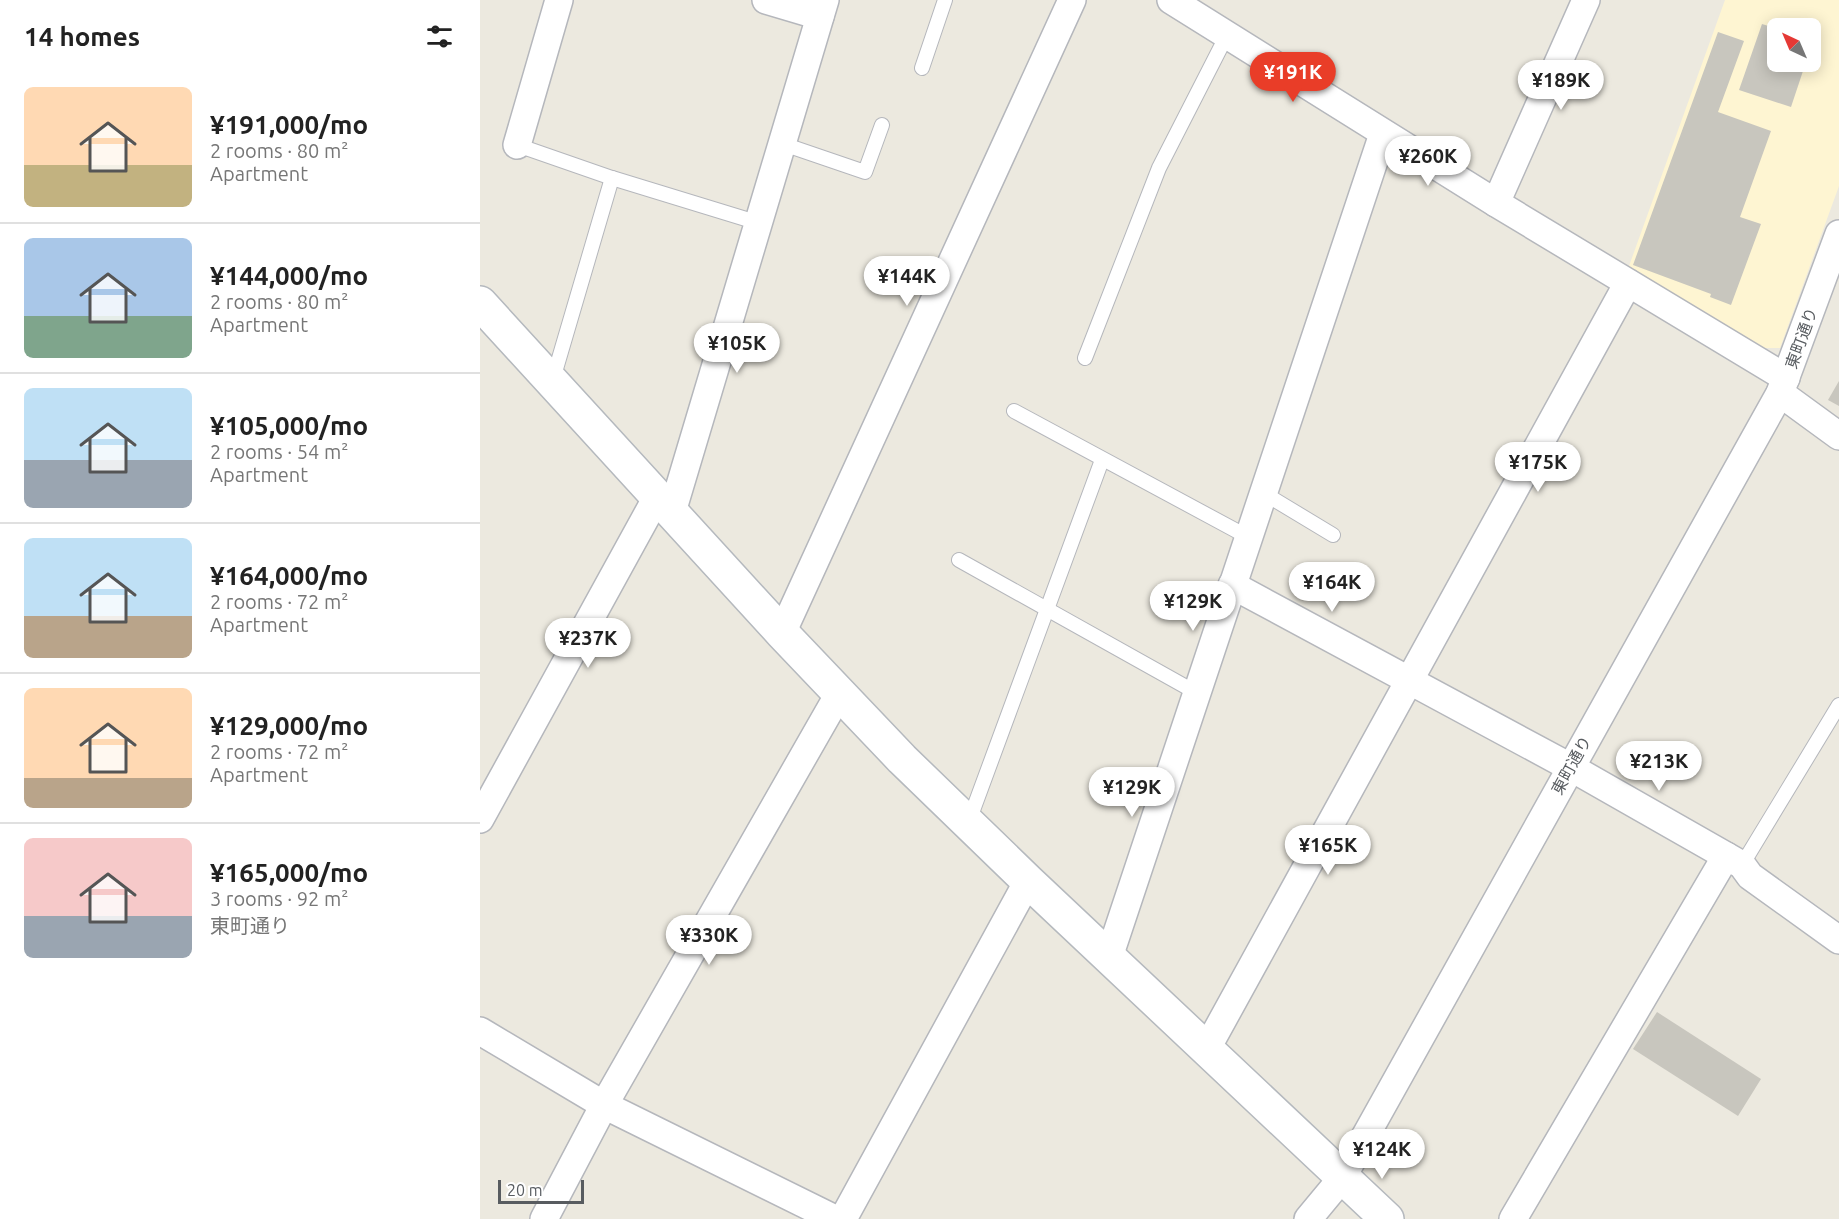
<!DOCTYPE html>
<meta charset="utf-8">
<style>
:root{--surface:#fff;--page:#f2f2f2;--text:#222;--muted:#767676;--line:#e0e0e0;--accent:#e93d28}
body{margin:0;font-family:Ubuntu,"Noto Sans JP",sans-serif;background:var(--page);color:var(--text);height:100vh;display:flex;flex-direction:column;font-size:22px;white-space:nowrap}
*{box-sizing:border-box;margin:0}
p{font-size:20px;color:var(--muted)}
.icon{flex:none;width:33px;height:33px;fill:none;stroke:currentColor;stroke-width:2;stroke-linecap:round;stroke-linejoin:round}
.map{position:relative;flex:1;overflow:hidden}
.side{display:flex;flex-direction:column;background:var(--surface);width:480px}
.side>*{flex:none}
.needle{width:39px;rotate:316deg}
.fabs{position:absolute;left:1287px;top:18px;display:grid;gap:12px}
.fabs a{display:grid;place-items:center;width:54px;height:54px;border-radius:9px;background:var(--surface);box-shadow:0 3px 15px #0003;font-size:30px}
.scale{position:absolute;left:18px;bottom:15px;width:86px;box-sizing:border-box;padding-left:6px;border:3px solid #585c60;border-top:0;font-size:16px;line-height:21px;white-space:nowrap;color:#585c60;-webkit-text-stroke:4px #fff;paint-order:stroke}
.price{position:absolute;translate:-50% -51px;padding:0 14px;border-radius:21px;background:#fff;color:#222;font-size:20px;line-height:39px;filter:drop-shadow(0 2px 3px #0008)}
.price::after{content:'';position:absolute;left:50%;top:36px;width:18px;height:14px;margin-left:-9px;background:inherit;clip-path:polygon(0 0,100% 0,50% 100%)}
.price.selected{background:var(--accent);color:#fff}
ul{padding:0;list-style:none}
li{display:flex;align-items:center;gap:18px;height:150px;padding:0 24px}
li+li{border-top:2px solid var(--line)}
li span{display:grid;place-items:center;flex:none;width:168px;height:120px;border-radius:9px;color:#555}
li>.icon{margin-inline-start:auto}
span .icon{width:72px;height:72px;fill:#fffc;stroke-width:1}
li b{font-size:26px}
h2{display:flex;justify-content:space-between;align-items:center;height:72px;padding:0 24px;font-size:26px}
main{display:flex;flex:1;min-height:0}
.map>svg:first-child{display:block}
.commercial{fill:#fef5d2;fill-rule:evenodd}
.building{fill:#c8c6be}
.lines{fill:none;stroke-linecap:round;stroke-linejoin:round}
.lane-casing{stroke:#b5b7bc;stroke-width:16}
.street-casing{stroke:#b5b7bc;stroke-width:30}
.secondary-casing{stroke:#b5b9be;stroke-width:36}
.lane{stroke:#fff;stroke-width:14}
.street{stroke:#fff;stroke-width:27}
.secondary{stroke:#fff;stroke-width:33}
.labels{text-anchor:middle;stroke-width:5;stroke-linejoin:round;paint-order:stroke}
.street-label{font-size:16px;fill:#585c60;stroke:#fff}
</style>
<main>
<section class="side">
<h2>14 homes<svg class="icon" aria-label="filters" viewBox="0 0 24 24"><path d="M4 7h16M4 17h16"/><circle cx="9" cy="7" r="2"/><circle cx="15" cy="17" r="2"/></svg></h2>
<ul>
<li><span style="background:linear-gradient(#ffd9b3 65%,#c2b280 0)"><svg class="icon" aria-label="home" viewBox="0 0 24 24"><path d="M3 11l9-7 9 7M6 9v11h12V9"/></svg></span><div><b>¥191,000/mo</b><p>2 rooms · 80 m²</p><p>Apartment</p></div></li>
<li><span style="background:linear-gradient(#a9c7e8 65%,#7fa58c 0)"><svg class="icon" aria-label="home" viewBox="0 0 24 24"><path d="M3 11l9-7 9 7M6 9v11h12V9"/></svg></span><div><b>¥144,000/mo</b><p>2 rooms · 80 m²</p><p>Apartment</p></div></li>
<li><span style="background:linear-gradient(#bfe0f5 60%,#9aa5b1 0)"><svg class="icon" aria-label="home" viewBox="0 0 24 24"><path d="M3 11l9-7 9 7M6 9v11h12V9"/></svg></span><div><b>¥105,000/mo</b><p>2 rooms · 54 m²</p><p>Apartment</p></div></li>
<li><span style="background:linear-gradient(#bfe0f5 65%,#b9a48a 0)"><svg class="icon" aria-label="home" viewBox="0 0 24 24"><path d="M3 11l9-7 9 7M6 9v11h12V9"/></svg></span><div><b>¥164,000/mo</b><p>2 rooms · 72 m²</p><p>Apartment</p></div></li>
<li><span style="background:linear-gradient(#ffd9b3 75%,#b9a48a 0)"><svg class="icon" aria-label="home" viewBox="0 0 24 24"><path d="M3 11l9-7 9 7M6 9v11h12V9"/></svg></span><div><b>¥129,000/mo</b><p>2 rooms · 72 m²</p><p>Apartment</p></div></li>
<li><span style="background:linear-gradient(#f6c9c9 65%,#9aa5b1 0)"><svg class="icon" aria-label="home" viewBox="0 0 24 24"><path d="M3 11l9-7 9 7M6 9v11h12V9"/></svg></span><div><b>¥165,000/mo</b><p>3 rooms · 92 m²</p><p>東町通り</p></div></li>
</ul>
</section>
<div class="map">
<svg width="1359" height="1219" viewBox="0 0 1359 1219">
<rect width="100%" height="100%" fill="#ece9df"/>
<path class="commercial" d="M1245 0H1359V186L1300 348H1280L1149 266ZM1298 28H1330V62H1298Z"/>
<g class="building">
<path d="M1282 24 1298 29V62H1326L1311 107 1259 90Z"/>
<path d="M1238 32 1264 41 1238 112 1291 131 1260 217 1281 224 1251 305 1230 297 1231 294 1153 265Z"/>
<path d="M1359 381V406L1348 400Z"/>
<path d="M1177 1012 1281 1079 1258 1116 1153 1049Z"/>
</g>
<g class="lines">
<g class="lane-casing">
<g id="lane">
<path d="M442 68 465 0"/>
<path d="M303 144 385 172 402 125"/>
<path d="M37 145 132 178 279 223"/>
<path d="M605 358 679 168 747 35"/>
<path d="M73 379 132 178"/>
<path d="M534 411 768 537"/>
<path d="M785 494 853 535"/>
<path d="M479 560 717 693"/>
<path d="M489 821 622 460"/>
<path d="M1262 865 1359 705"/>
</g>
</g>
<g class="street-casing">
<g id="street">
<path d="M286 0 340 16"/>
<path d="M691 0 1016 203 1306 378"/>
<path d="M37 145 79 0"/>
<path d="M1016 203 1106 0"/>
<path d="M1300 393 1359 436"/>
<path d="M192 512 345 0"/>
<path d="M752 585 1090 767 1262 865 1270 876 1359 940"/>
<path d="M302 633 592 0"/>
<path d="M0 819 177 497"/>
<path d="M629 957 903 134"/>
<path d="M0 1031 124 1105 355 1219"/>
<path d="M726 1050 1148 283"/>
<path d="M64 1219 124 1105 359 694"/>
<path d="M363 1219 548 881"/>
<path d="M828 1219 862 1178 1300 393 1359 234"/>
<path d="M1033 1219 1246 856"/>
</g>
</g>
<g class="secondary-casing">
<path id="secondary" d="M0 303 302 633 422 759 548 881 907 1219"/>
</g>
<use href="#lane" class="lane"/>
<use href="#street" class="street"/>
<use href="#secondary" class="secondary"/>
</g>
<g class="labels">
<g class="street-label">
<text transform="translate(1321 338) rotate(-70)" y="6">東町通り</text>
<text transform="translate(1091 765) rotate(-61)" y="6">東町通り</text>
</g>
</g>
</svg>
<div class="fabs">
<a><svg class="needle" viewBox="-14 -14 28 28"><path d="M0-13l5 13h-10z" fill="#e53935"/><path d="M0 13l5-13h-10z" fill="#767676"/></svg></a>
</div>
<div class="scale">20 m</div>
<b class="price selected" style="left:813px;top:103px">¥191K</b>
<b class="price" style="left:1081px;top:111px">¥189K</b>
<b class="price" style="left:948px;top:187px">¥260K</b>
<b class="price" style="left:427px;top:307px">¥144K</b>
<b class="price" style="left:257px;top:374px">¥105K</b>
<b class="price" style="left:1058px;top:493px">¥175K</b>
<b class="price" style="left:852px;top:613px">¥164K</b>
<b class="price" style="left:713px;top:632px">¥129K</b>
<b class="price" style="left:108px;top:669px">¥237K</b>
<b class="price" style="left:1179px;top:792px">¥213K</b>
<b class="price" style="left:652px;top:818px">¥129K</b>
<b class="price" style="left:848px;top:876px">¥165K</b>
<b class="price" style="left:229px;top:966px">¥330K</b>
<b class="price" style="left:902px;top:1180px">¥124K</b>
</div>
</main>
